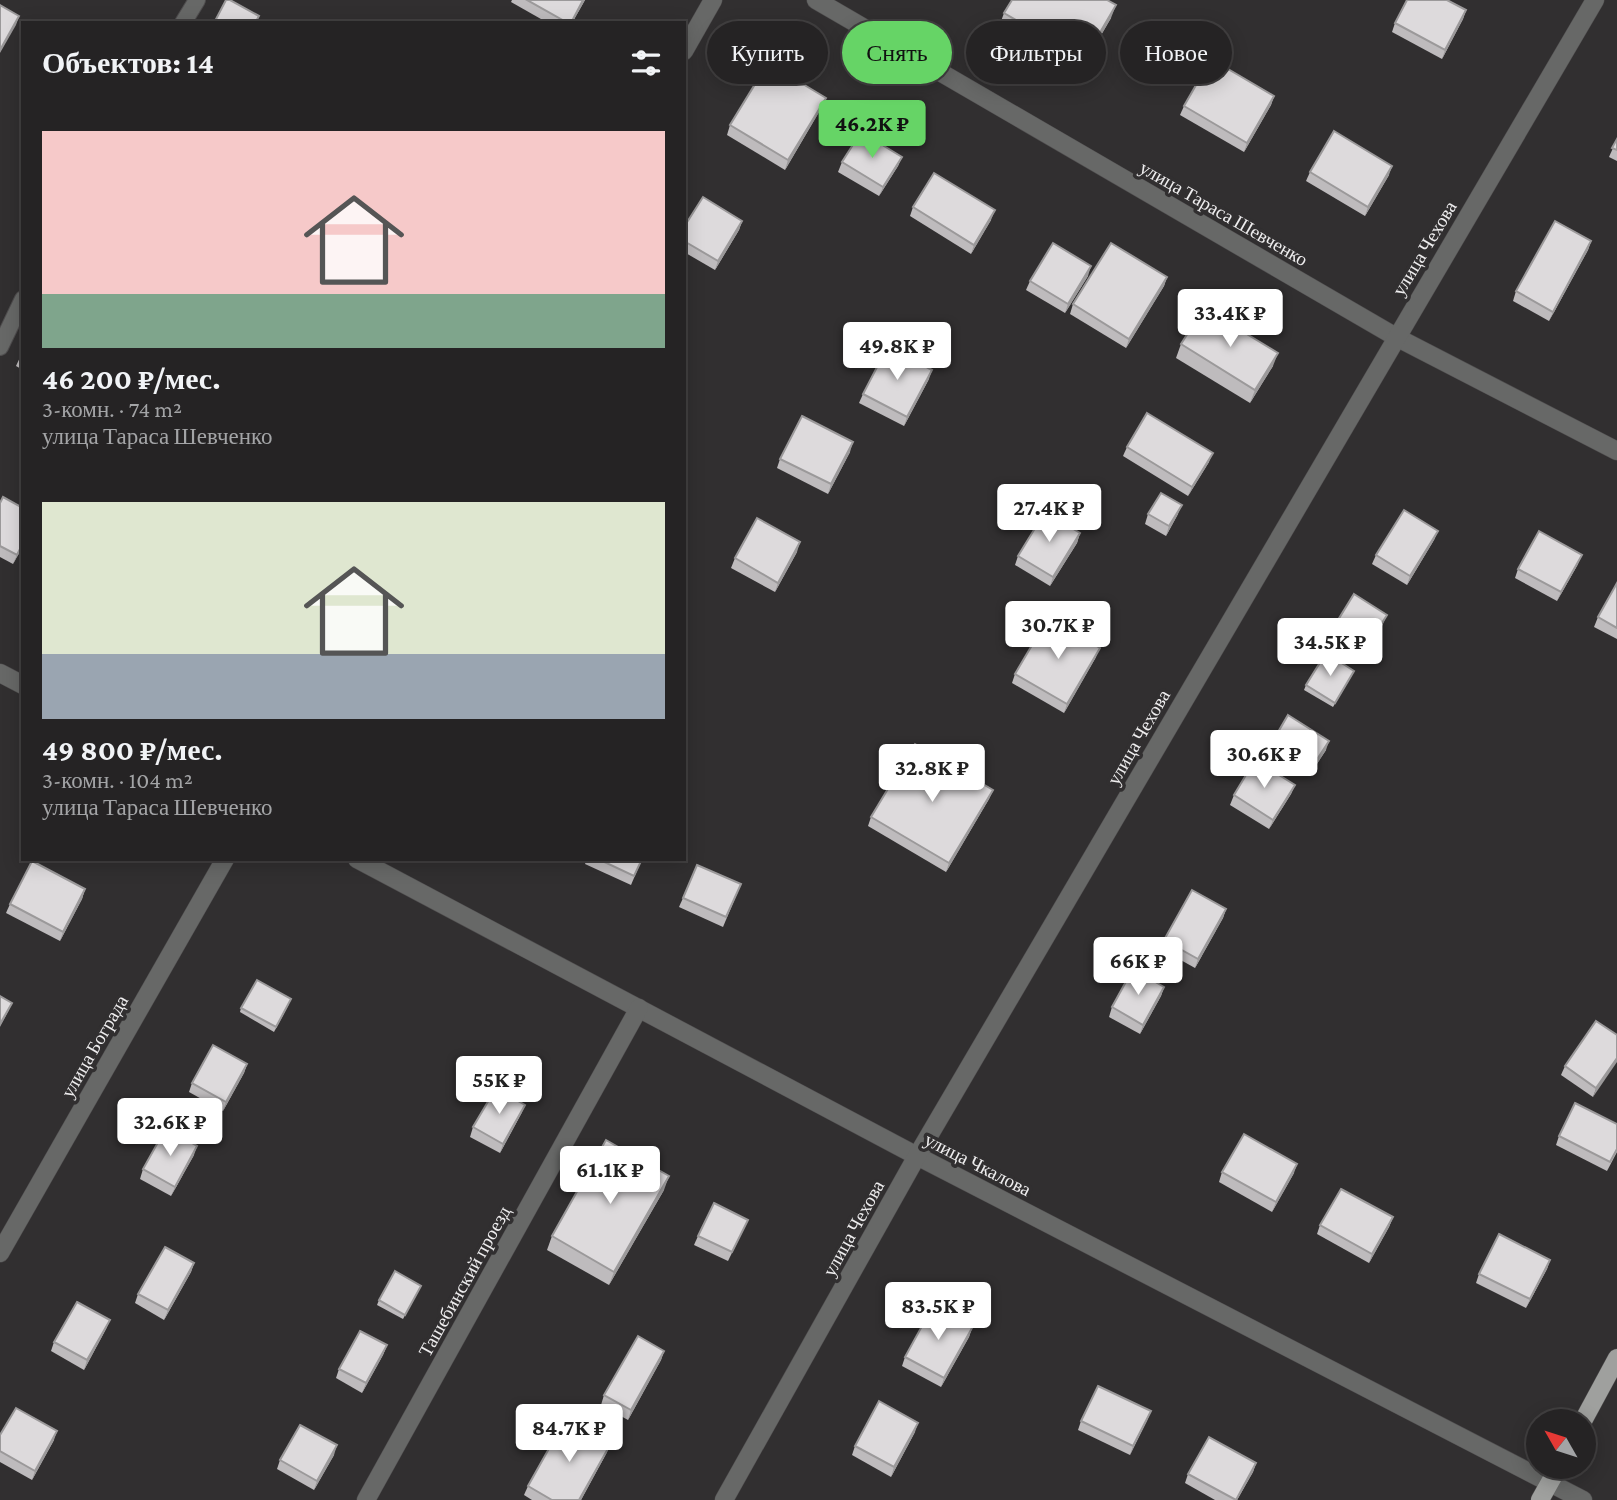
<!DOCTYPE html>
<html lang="ru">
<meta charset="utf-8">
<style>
:root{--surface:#252324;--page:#312f31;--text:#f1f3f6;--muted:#a3a4a6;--line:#424041;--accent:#66d466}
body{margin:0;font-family:"Crimson Pro",serif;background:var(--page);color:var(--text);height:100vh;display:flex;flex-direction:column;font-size:26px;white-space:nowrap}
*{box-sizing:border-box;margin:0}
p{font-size:23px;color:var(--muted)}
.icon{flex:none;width:38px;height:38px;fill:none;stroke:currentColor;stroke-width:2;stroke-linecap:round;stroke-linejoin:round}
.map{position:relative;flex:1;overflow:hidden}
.sheet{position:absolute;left:21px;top:21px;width:665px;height:840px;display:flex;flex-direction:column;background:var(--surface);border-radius:0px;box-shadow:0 4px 18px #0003,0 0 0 2px var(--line)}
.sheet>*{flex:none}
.top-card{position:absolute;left:707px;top:21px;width:665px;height:63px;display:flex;gap:14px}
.needle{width:46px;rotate:309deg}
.controls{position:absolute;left:1526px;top:1409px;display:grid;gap:14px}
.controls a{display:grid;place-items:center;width:70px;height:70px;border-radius:50%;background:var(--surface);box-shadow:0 4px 18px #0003,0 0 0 2px var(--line);font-size:35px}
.price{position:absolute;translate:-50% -60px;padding:0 16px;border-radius:7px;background:#fff;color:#222;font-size:23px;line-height:46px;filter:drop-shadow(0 2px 4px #0008)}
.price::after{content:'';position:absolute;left:50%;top:42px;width:21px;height:16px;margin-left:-10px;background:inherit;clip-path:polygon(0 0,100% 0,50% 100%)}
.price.selected{background:var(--accent);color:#111}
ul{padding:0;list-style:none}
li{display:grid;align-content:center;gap:14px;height:371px;padding:0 21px}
li span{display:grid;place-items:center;height:217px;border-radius:0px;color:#555}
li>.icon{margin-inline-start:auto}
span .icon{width:126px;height:126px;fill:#fffc;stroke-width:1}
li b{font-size:30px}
h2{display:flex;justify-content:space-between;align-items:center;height:84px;padding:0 21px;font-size:30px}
.tag{padding:0 24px;border-radius:32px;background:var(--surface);box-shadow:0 4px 18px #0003,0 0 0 2px var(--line);font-size:24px;line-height:63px}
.tag.selected{background:var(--accent);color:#111}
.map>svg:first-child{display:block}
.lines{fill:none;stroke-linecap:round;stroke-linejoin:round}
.service-casing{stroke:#4f4d4e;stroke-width:18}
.minor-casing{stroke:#4f4d4e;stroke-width:19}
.primary-casing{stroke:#4f4d4e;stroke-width:19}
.service{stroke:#676867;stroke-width:16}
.minor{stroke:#676867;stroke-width:18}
.primary{stroke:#9fa09e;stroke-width:18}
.wall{fill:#bebbbd}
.shaded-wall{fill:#9b999a}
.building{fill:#dddadc;stroke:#9b999a;stroke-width:2}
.labels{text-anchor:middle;stroke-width:7;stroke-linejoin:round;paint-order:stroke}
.street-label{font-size:19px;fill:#eeedee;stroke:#312f30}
</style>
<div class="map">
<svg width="1617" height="1500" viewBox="0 0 1617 1500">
<rect width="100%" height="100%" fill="#312f30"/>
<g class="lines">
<g class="service-casing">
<g id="service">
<path d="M183 23 197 0"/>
<path d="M0 347 23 299"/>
</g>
</g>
<g class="minor-casing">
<g id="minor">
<path d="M816 0 1396 337 1617 451"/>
<path d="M684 51 713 0"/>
<path d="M0 673 23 685"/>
<path d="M357 859 917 1156 1583 1500"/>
<path d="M0 1253 225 859"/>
<path d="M366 1500 639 1008"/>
<path d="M724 1500 917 1156 1595 0"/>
</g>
</g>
<g class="primary-casing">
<g id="primary">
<path d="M1583 1421 1617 1358"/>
<path d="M1540 1500 1559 1466"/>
</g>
</g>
<use href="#service" class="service"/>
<use href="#minor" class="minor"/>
<use href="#primary" class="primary"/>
</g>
<g class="wall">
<path d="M512 0H585L572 23H548L511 2Z"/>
<path d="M1466 10 1463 19 1442 59 1392 32 1395 23Z"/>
<path d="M1004 13 1111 18 1079 73 999 27Z"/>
<path d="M1274 96 1271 105 1244 152 1180 115 1184 106Z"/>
<path d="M826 98 822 107 785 170 727 135 730 125Z"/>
<path d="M1617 139V161L1609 157Z"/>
<path d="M902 157 898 166 879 196 838 172 842 162Z"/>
<path d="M1310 172 1389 175 1365 216 1306 181Z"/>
<path d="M913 207 991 220 971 254 910 216Z"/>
<path d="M742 221 739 230 715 270 684 252V227Z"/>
<path d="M1591 241 1588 250 1549 321 1513 301 1516 291Z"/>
<path d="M1088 276 1065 313 1026 290 1030 281Z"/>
<path d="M1167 277 1164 286 1126 348 1070 314 1073 304Z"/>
<path d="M1181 344 1273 366 1250 403 1176 358Z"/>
<path d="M23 351V370L16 366Z"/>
<path d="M929 379 904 426 859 403 863 394Z"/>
<path d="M1127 447 1209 462 1188 496 1123 456Z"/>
<path d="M850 452 828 494 777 468 780 459Z"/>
<path d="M0 503 23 508V546L13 564 0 557Z"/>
<path d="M1148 514H1178L1166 536 1145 524Z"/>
<path d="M1438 531 1434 540 1407 585 1372 564 1376 555Z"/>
<path d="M1080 533 1077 543 1050 586 1015 565 1018 556Z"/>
<path d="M797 552 775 592 731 568 735 558Z"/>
<path d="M1578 564 1557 601 1515 578 1518 569Z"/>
<path d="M1617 583V639L1594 627 1598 617Z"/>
<path d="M1383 624 1359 662 1327 642 1330 633Z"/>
<path d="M1096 657 1064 713 1012 683 1015 674Z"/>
<path d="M1352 675 1333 707 1304 690 1306 685Z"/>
<path d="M1274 739 1326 750 1311 773 1270 748Z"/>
<path d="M1295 785 1291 794 1269 829 1230 805 1234 795Z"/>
<path d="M993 790 989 799 946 872 868 826 871 817Z"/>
<path d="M587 859H642L631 885 585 864Z"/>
<path d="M741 884 723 927 679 907 683 898Z"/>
<path d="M85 889 82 899 60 941 6 913 10 904Z"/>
<path d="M1226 909 1223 918 1195 968 1161 949 1164 940Z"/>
<path d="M1164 987 1161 996 1140 1034 1109 1017 1112 1007Z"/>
<path d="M289 1004 274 1032 240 1012 241 1008Z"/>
<path d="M1617 1035 1593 1097 1561 1075 1565 1066Z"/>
<path d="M247 1064 244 1073 223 1111 189 1092 192 1083Z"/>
<path d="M525 1105 521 1114 500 1153 470 1137 473 1127Z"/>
<path d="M1617 1124V1152L1607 1171 1556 1145 1559 1136Z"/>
<path d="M194 1155 171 1196 140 1179 143 1169Z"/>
<path d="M1222 1172 1294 1173 1272 1212 1219 1182Z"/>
<path d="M664 1190 609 1285 547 1250 552 1236Z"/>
<path d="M1393 1217 1389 1227 1369 1263 1317 1234 1320 1225Z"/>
<path d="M748 1220 728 1261 694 1245 698 1236Z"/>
<path d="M1550 1260 1547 1269 1526 1308 1476 1283 1479 1274Z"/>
<path d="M194 1263 191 1272 164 1320 135 1303 138 1294Z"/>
<path d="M421 1286 403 1319 377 1305 379 1300Z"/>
<path d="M110 1320 106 1329 84 1370 51 1351 54 1342Z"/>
<path d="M972 1328 969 1337 941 1387 902 1366 905 1357Z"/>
<path d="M387 1345 383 1355 362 1393 336 1378 339 1369Z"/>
<path d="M664 1351 661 1360 628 1420 601 1405 604 1395Z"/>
<path d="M1151 1411 1130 1455 1078 1430 1081 1421Z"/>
<path d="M915 1432 891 1477 852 1455 855 1446Z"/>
<path d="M0 1435 54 1440 32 1480 0 1462Z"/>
<path d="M610 1445 606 1454 581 1500H532L524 1495 528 1486Z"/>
<path d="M334 1455 314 1490 277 1469 280 1460Z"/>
<path d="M1256 1463 1253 1472 1237 1500H1215L1185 1483 1188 1474Z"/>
</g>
<g class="shaded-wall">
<path d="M583 0H585L572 23H571Z"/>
<path d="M1116 5 1111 18 1079 73 1084 60Z"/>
<path d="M1466 10 1463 19 1442 59 1445 50Z"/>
<path d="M19 16 16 25 0 53V50Z"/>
<path d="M1274 96 1271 105 1244 152 1247 143Z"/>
<path d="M826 98 822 107 785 170 788 160Z"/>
<path d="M902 157 898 166 879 196 883 187Z"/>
<path d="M1392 166 1389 175 1365 216 1368 207Z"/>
<path d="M995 210 991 220 971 254 974 245Z"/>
<path d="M742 221 739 230 715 270 718 261Z"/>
<path d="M1591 241 1588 250 1549 321 1553 312Z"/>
<path d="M1091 266 1088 276 1065 313 1068 304Z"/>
<path d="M1167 277 1164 286 1126 348 1129 339Z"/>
<path d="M1278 353 1273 366 1250 403 1255 390Z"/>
<path d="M932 370 929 379 904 426 907 417Z"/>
<path d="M853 442 850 452 828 494 831 484Z"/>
<path d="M1213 453 1209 462 1188 496 1192 487Z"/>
<path d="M1182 505 1178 514 1166 536 1169 526Z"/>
<path d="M1438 531 1434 540 1407 585 1410 576Z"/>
<path d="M1080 533 1077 543 1050 586 1053 577Z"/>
<path d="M800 542 797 552 775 592 778 583Z"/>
<path d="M23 543V546L13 564 17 555Z"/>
<path d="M1582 555 1578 564 1557 601 1561 592Z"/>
<path d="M1387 615 1383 624 1359 662 1363 653Z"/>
<path d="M1100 648 1096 657 1064 713 1067 704Z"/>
<path d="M1329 741 1326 750 1311 773 1314 764Z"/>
<path d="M1295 785 1291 794 1269 829 1273 820Z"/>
<path d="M993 790 989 799 946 872 949 863Z"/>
<path d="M85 889 82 899 60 941 63 932Z"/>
<path d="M1226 909 1223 918 1195 968 1198 959Z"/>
<path d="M1164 987 1161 996 1140 1034 1143 1025Z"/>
<path d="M12 1003 8 1012 0 1027V1024Z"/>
<path d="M1617 1058V1062L1593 1097 1596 1088Z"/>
<path d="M247 1064 244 1073 223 1111 226 1102Z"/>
<path d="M525 1105 521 1114 500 1153 503 1144Z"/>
<path d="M197 1146 194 1155 171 1196 175 1187Z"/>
<path d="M1297 1164 1294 1173 1272 1212 1276 1202Z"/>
<path d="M669 1176 664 1190 609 1285 614 1272Z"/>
<path d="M1393 1217 1389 1227 1369 1263 1372 1254Z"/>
<path d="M1550 1260 1547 1269 1526 1308 1530 1299Z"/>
<path d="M194 1263 191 1272 164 1320 168 1310Z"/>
<path d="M110 1320 106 1329 84 1370 87 1360Z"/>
<path d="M972 1328 969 1337 941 1387 944 1378Z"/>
<path d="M387 1345 383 1355 362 1393 366 1383Z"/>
<path d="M664 1351 661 1360 628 1420 631 1410Z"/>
<path d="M1151 1411 1147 1421 1130 1455 1133 1446Z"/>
<path d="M918 1423 915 1432 891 1477 894 1467Z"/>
<path d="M57 1431 54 1440 32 1480 35 1471Z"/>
<path d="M337 1445 334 1455 314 1490 317 1481Z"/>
<path d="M610 1445 606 1454 581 1500H579Z"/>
<path d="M1256 1463 1253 1472 1237 1500H1236Z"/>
</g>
<g class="building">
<path d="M226 0H230L259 16 255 23H214Z"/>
<path d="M527 0H583L571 23H568Z"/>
<path d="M1012 0H1107L1116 5 1084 60 1004 13Z"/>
<path d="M1407 0H1447L1466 10 1445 50 1395 23Z"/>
<path d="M0 5 19 16 0 50Z"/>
<path d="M1211 59 1274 96 1247 143 1184 106Z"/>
<path d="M768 63 826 98 788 160 730 125Z"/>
<path d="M1334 131 1392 166 1368 207 1310 172Z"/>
<path d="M861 132 902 157 883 187 842 162Z"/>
<path d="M1617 139V150L1612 148Z"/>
<path d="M934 173 995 210 974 245 913 207Z"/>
<path d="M703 197 742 221 718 261 684 241V227Z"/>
<path d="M1555 221 1591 241 1553 312 1516 291Z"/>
<path d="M1053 243 1091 266 1068 304 1030 281Z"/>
<path d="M1111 243 1167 277 1129 339 1073 304Z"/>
<path d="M1204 308 1278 353 1255 390 1181 344Z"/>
<path d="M888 346 932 370 907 417 863 394Z"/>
<path d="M1147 413 1213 453 1192 487 1127 447Z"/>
<path d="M802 416 853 442 831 484 780 459Z"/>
<path d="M1161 493 1182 505 1169 526 1148 514Z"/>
<path d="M3 497 23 508V543L17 555 0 546V503Z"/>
<path d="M1404 510 1438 531 1410 576 1376 555Z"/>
<path d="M1045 512 1080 533 1053 577 1018 556Z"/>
<path d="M757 518 800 542 778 583 735 558Z"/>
<path d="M1539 531 1582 555 1561 592 1518 569Z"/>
<path d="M1617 583V628L1598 617Z"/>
<path d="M1354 594 1387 615 1363 653 1330 633Z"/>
<path d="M1048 618 1100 648 1067 704 1015 674Z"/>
<path d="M1326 653 1354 671 1335 703 1306 685Z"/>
<path d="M1288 715 1329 741 1314 764 1274 739Z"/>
<path d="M915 744 993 790 949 863 871 817Z"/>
<path d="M1255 760 1295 785 1273 820 1234 795Z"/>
<path d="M598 859H642L634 876Z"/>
<path d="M32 861 85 889 63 932 10 904Z"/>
<path d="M697 865 741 884 726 917 683 898Z"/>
<path d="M1192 890 1226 909 1198 959 1164 940Z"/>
<path d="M1133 969 1164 987 1143 1025 1112 1007Z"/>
<path d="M257 980 291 999 276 1027 241 1008Z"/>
<path d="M0 996 12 1003 0 1024Z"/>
<path d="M1596 1021 1617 1035V1058L1596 1088 1565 1066Z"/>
<path d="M213 1045 247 1064 226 1102 192 1083Z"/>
<path d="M496 1088 525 1105 503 1144 473 1127Z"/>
<path d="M1575 1103 1617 1124V1149L1610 1162 1559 1136Z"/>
<path d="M166 1128 197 1146 175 1187 143 1169Z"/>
<path d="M1244 1134 1297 1164 1276 1202 1222 1172Z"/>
<path d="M606 1140 669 1176 614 1272 552 1236Z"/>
<path d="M1341 1189 1393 1217 1372 1254 1320 1225Z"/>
<path d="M714 1203 748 1220 732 1252 698 1236Z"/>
<path d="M1499 1234 1550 1260 1530 1299 1479 1274Z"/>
<path d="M165 1247 194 1263 168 1310 138 1294Z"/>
<path d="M395 1271 421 1286 405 1315 379 1300Z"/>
<path d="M77 1302 110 1320 87 1360 54 1342Z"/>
<path d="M933 1306 972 1328 944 1378 905 1357Z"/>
<path d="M360 1331 387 1345 366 1383 339 1369Z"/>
<path d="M638 1336 664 1351 631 1410 604 1395Z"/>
<path d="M1098 1386 1151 1411 1133 1446 1081 1421Z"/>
<path d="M879 1401 918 1423 894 1467 855 1446Z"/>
<path d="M16 1408 57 1431 35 1471 0 1451V1435Z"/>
<path d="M565 1420 610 1445 579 1500H552L528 1486Z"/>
<path d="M300 1425 337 1445 317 1481 280 1460Z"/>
<path d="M1209 1437 1256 1463 1236 1500 1188 1474Z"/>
</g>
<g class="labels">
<g class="street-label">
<text transform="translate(1224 213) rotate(30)" y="7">улица Тараса Шевченко</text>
<text transform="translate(1424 248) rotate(-59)" y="7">улица Чехова</text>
<text transform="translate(1138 737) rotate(-60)" y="7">улица Чехова</text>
<text transform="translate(94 1046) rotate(-60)" y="7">улица Бограда</text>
<text transform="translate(978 1164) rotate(27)" y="7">улица Чкалова</text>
<text transform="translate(853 1228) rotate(-61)" y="7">улица Чехова</text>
<text transform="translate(464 1281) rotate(-61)" y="7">Ташебинский проезд</text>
</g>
</g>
</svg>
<div class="controls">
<a><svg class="needle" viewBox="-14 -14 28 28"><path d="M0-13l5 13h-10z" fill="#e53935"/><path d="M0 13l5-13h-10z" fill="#a3a4a6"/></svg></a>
</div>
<b class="price selected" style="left:872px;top:160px">46.2K ₽</b>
<b class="price" style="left:1230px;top:349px">33.4K ₽</b>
<b class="price" style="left:897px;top:382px">49.8K ₽</b>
<b class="price" style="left:1049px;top:544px">27.4K ₽</b>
<b class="price" style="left:1058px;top:661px">30.7K ₽</b>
<b class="price" style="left:1330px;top:678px">34.5K ₽</b>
<b class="price" style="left:1264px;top:790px">30.6K ₽</b>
<b class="price" style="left:932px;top:804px">32.8K ₽</b>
<b class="price" style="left:1138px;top:997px">66K ₽</b>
<b class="price" style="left:499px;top:1116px">55K ₽</b>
<b class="price" style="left:170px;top:1158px">32.6K ₽</b>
<b class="price" style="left:610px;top:1206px">61.1K ₽</b>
<b class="price" style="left:938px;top:1342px">83.5K ₽</b>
<b class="price" style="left:569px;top:1464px">84.7K ₽</b>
<div class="top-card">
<a class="tag">Купить</a>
<a class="tag selected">Снять</a>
<a class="tag">Фильтры</a>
<a class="tag">Новое</a>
</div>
<section class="sheet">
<h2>Объектов: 14<svg class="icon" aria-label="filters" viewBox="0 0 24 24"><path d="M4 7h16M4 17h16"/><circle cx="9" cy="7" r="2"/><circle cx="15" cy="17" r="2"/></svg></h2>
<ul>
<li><span style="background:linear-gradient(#f6c9c9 75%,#7fa58c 0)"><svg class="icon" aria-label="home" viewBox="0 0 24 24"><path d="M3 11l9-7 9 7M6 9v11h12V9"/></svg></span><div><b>46 200 ₽/мес.</b><p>3-комн. · 74 m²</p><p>улица Тараса Шевченко</p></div></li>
<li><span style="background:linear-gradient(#dfe7d0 70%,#9aa5b1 0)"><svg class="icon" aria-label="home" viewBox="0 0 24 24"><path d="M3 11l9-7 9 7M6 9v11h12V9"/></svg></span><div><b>49 800 ₽/мес.</b><p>3-комн. · 104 m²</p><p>улица Тараса Шевченко</p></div></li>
</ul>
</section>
</div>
